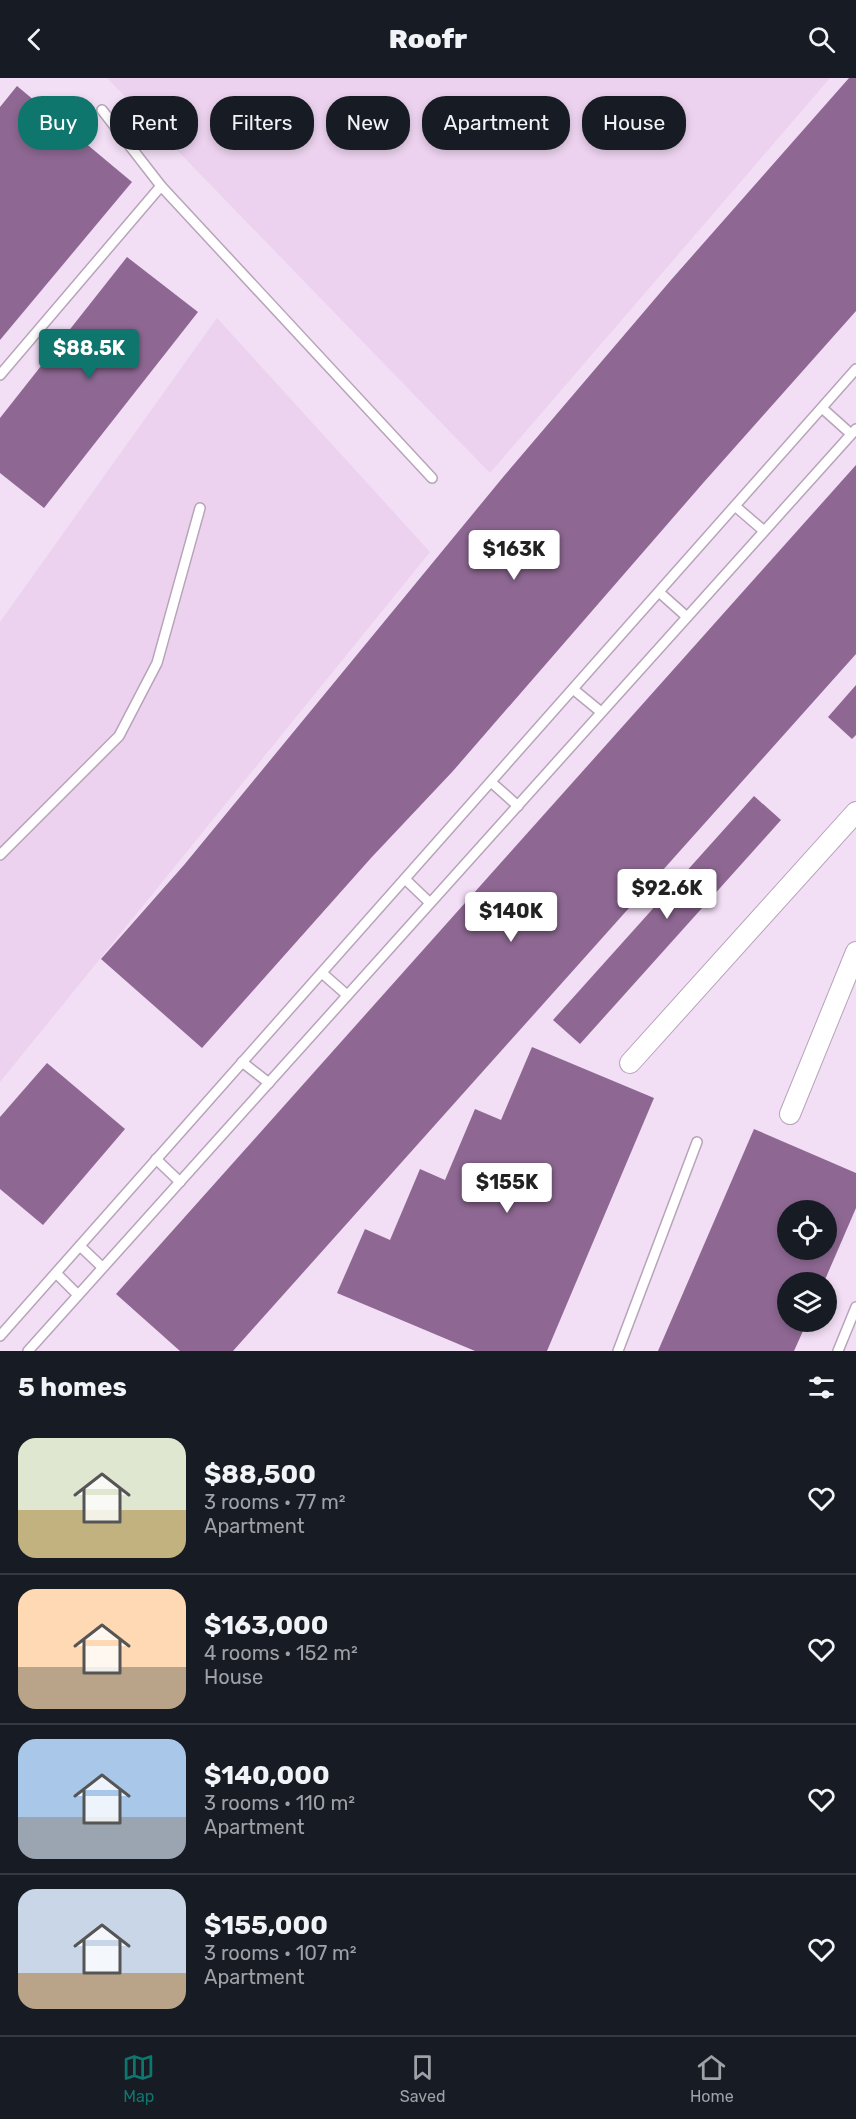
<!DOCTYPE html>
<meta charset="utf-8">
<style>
:root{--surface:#171b24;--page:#20242c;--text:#f1f3f6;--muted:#9ea1a6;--line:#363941;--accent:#0f766e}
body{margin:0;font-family:Rubik,sans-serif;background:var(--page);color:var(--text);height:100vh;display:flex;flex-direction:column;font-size:22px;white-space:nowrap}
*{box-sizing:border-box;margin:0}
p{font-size:20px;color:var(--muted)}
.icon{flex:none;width:33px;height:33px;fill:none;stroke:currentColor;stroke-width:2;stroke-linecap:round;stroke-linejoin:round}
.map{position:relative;height:1273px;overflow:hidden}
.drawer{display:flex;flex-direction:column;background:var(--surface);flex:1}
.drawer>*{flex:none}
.banner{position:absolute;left:18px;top:18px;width:820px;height:54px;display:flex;gap:12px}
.buttons{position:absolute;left:777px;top:1122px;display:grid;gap:12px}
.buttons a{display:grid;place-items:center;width:60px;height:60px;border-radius:50%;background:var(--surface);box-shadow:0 3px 9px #0003;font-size:30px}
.price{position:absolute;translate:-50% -51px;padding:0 14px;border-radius:6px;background:#fff;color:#222;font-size:20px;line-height:39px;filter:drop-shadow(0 2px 3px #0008)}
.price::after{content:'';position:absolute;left:50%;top:36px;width:18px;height:14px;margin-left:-9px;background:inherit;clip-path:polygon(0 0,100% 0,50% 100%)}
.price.current{background:var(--accent);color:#fff}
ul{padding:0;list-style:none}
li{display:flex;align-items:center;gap:18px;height:150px;padding:0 18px}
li+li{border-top:2px solid var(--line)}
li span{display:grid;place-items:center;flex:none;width:168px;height:120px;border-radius:18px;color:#555}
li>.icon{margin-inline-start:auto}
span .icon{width:72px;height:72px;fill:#fffc;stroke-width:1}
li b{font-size:26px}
h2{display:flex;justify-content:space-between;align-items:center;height:72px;padding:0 18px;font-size:26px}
.pill{padding:0 21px;border-radius:24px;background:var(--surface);box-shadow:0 3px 9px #0003;font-size:21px;line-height:54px}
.pill.current{background:var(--accent);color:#fff}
header{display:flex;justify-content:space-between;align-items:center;height:78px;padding:0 18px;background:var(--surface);font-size:27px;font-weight:800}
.tabs{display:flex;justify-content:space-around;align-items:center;height:84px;border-top:2px solid var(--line);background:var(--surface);font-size:16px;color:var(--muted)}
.tabs a{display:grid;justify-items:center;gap:3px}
.tabs .current{color:var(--accent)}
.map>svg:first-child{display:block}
.built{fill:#ecd2ee}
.building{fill:#8e6893;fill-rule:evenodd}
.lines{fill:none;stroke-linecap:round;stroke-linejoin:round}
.lane-casing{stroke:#b7a4b9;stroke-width:12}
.street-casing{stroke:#b7a4b9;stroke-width:22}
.lane{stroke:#fff;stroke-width:9}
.street{stroke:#fff;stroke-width:20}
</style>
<header><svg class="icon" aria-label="back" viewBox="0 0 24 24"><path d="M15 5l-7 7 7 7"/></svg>Roofr<svg class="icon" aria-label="search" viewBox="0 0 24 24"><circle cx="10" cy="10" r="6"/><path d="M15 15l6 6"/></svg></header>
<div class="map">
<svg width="856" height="1273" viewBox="0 0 856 1273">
<rect width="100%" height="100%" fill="#f2def5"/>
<g class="built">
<path d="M107 0H830L490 395Z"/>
<path d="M217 240 430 474 0 1004V544Z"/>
</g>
<g class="building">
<path d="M849 0H856V233L704 404 453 693 371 780 202 970 101 881 184 787 504 398 671 202Z"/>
<path d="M17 8 132 104 0 262V29Z"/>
<path d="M127 179 198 234 44 430 0 395V340Z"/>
<path d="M856 387V576L233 1273H180L116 1216Z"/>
<path d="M856 607V657L852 661 828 639Z"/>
<path d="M754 718 781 742 580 966 553 942Z"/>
<path d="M532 969 654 1020 547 1273H475L337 1215 365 1151 390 1162 420 1091 445 1102 475 1031 501 1042Z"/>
<path d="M47 985 125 1051 43 1147 0 1111V1039Z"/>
<path d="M754 1051 856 1095V1130L824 1204H788V1244H807L794 1273H658ZM788 1132H826V1172H788Z"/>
</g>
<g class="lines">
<g class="lane-casing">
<g id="lane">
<path d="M102 32 161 108"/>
<path d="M0 297 161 108 432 400"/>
<path d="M822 330 851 356"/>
<path d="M735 428 764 453"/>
<path d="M659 514 687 539"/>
<path d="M573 611 601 634"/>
<path d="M491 704 518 728"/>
<path d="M0 777 119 658 157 585 200 430"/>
<path d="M405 801 430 825"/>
<path d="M322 895 347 917"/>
<path d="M242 984 269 1005"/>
<path d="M156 1081 180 1104"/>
<path d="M80 1168 102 1189"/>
<path d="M56 1195 78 1217"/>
<path d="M0 1258 856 291"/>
<path d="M28 1273 856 351"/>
<path d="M618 1273 697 1064"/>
<path d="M838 1273 856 1229"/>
</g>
</g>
<g class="street-casing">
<g id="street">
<path d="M630 985 856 734"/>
<path d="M790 1036 856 874"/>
</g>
</g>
<use href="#lane" class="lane"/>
<use href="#street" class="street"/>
</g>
</svg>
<div class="buttons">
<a><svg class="icon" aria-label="locate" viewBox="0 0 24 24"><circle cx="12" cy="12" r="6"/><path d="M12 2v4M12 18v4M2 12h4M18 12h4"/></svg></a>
<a><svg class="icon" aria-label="layers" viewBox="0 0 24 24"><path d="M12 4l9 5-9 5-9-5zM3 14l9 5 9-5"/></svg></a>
</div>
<b class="price current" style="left:89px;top:302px">$88.5K</b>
<b class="price" style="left:514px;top:503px">$163K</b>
<b class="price" style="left:667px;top:842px">$92.6K</b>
<b class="price" style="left:511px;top:865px">$140K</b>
<b class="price" style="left:507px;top:1136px">$155K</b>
<div class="banner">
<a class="pill current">Buy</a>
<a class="pill">Rent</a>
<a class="pill">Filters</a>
<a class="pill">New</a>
<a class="pill">Apartment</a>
<a class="pill">House</a>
</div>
</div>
<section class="drawer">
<h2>5 homes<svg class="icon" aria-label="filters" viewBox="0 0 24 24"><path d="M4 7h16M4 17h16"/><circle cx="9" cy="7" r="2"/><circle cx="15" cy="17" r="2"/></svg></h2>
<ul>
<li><span style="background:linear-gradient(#dfe7d0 60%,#c2b280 0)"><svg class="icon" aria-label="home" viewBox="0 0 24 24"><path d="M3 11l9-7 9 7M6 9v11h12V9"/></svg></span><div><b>$88,500</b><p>3 rooms · 77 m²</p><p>Apartment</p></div><svg class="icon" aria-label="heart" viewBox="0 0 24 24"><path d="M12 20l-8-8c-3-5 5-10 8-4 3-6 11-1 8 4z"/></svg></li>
<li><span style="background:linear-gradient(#ffd9b3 65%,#b9a48a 0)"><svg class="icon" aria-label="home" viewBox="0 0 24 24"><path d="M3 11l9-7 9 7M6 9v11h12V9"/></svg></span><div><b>$163,000</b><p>4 rooms · 152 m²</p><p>House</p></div><svg class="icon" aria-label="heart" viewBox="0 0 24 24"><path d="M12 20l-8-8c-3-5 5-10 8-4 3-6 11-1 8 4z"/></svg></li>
<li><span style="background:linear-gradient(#a9c7e8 65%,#9aa5b1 0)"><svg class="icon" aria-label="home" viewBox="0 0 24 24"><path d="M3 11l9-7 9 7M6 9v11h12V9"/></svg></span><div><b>$140,000</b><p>3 rooms · 110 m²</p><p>Apartment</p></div><svg class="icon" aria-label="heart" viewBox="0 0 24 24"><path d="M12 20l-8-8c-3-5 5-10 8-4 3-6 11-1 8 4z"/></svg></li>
<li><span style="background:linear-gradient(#c9d6e8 70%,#b9a48a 0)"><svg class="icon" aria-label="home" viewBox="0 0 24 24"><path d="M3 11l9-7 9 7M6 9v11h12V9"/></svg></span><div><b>$155,000</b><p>3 rooms · 107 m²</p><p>Apartment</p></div><svg class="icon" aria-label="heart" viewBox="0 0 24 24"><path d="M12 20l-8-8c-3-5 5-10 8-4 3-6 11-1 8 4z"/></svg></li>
</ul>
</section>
<nav class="tabs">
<a class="current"><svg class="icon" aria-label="map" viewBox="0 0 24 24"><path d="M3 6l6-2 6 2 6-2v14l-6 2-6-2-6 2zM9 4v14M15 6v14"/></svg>Map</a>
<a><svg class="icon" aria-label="saved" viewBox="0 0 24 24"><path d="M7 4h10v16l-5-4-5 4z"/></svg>Saved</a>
<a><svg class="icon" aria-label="home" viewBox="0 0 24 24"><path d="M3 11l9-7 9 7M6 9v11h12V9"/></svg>Home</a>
</nav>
